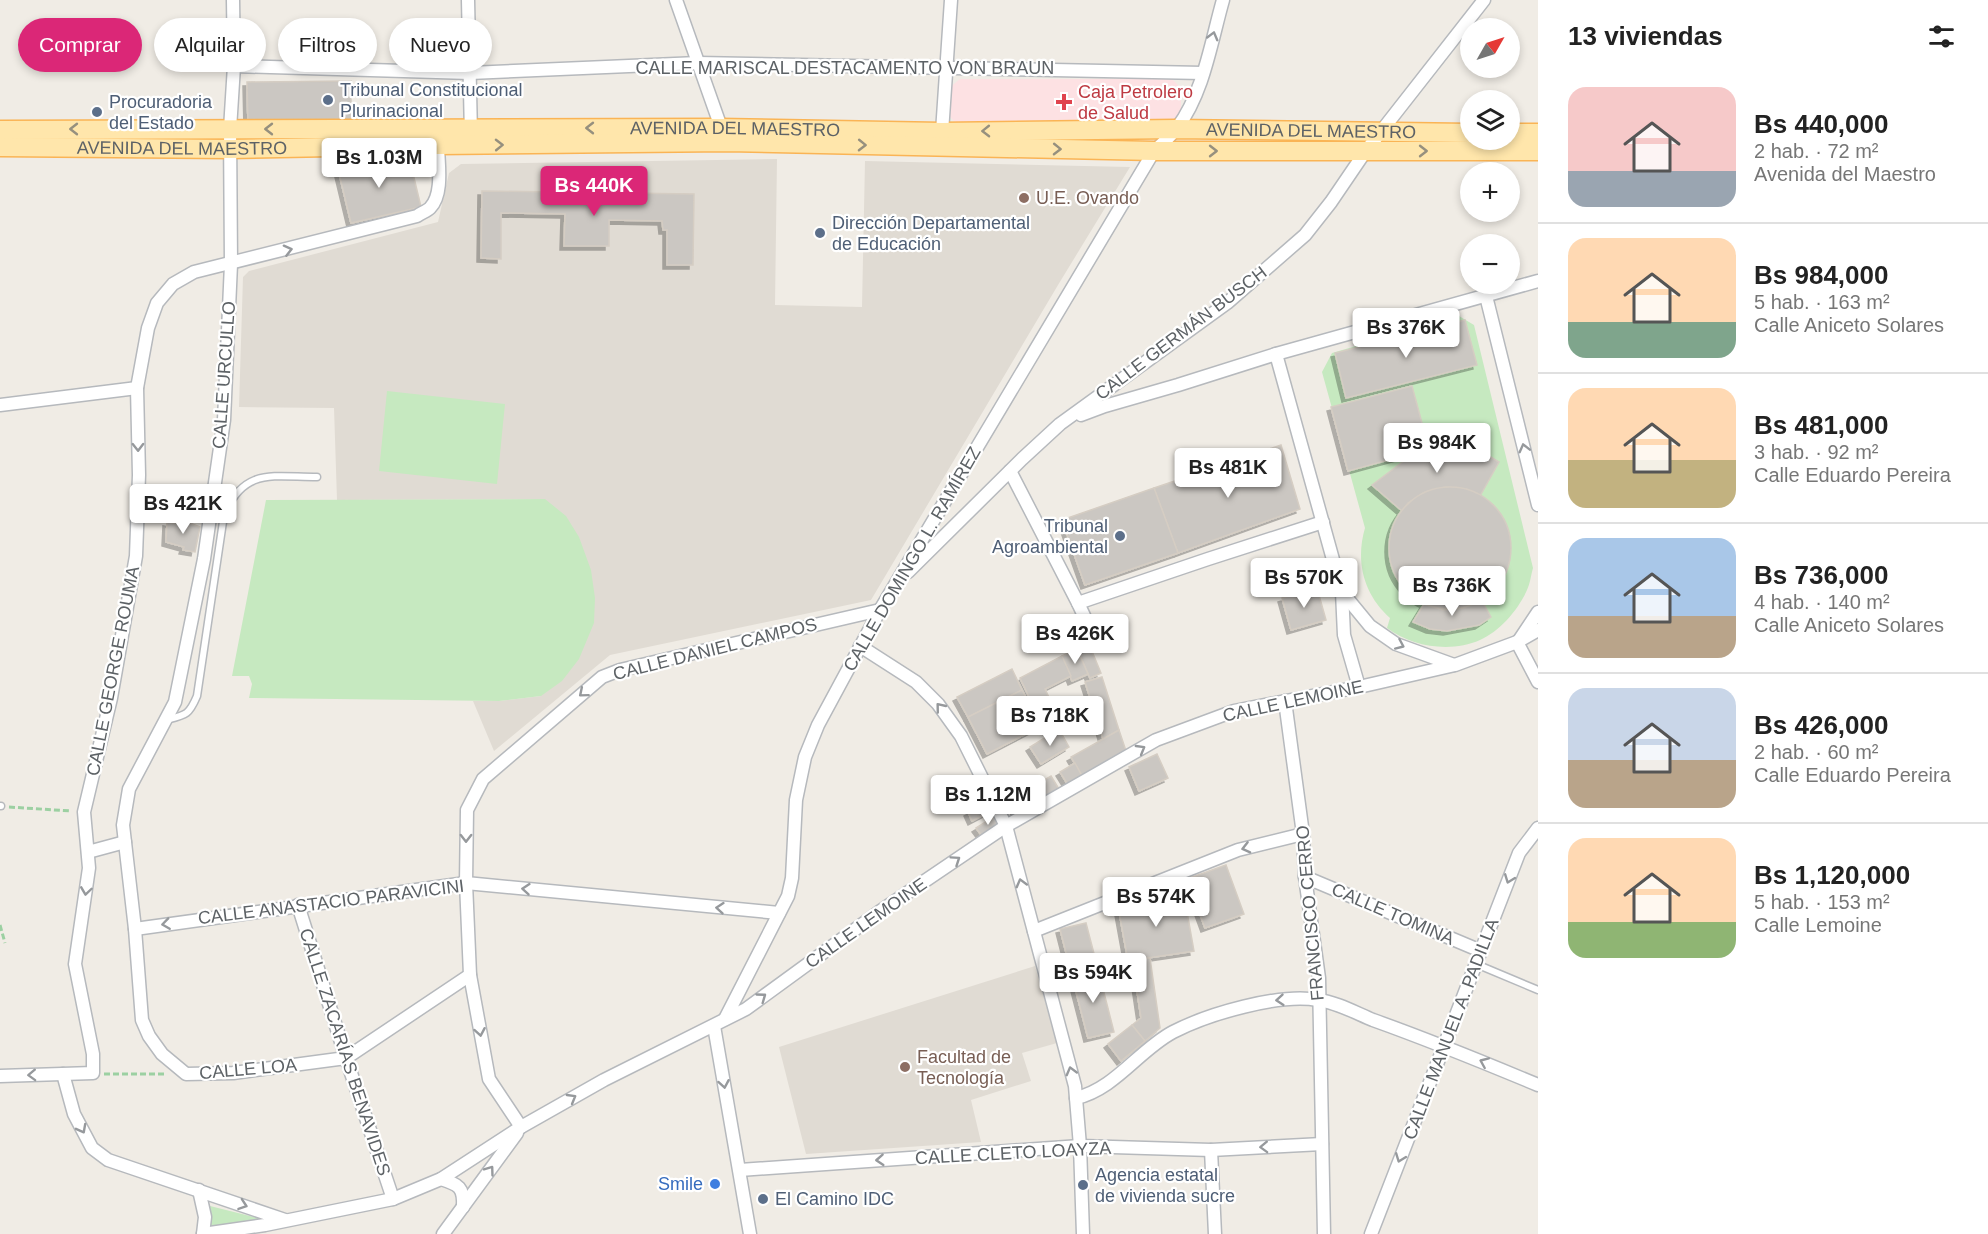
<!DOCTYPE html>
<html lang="es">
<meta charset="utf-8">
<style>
:root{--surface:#fff;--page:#f6f6f6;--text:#222;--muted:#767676;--line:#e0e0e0;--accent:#db2777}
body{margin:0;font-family:Helvetica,sans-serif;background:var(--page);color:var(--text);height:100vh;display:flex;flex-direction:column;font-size:22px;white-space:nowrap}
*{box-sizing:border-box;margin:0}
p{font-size:20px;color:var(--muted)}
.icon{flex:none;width:33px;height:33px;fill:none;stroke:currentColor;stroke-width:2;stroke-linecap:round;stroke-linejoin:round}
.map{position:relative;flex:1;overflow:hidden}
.sheet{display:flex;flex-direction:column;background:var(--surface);width:450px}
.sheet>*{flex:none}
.banner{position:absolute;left:18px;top:18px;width:570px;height:54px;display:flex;gap:12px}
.needle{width:39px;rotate:51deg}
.tools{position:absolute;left:1460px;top:18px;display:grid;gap:12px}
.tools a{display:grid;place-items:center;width:60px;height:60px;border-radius:50%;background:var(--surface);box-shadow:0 3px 9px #0003;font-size:30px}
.price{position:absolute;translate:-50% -51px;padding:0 14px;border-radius:6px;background:#fff;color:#222;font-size:20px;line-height:39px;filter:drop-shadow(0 2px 3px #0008)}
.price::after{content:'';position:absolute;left:50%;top:36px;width:18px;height:14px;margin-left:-9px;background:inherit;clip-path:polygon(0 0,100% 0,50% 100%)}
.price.current{background:var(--accent);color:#fff}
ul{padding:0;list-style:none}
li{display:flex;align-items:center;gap:18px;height:150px;padding:0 30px}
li+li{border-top:2px solid var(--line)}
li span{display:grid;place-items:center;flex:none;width:168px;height:120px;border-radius:18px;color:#555}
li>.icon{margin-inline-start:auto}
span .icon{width:72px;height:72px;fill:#fffc;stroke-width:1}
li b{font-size:26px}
h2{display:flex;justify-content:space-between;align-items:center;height:72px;padding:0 30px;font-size:26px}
.tag{padding:0 21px;border-radius:27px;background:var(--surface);box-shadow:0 3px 9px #0003;font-size:21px;line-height:54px}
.tag.current{background:var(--accent);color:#fff}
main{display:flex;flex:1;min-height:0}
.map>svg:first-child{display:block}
.education{fill:#e0dbd3}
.medical{fill:#fde1e3}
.green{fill:#c6e9c0}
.building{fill:#cbc7c2;stroke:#d5cdc3;stroke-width:1.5;filter:url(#shadow)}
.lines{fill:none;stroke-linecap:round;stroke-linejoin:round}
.service-casing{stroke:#b6b9bd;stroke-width:9}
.minor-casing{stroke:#b6b9bd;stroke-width:15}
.primary-casing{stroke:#fab455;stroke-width:21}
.path{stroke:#9cd0a2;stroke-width:3;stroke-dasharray:6 3;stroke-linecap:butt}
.service{stroke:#fff;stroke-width:6}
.minor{stroke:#fff;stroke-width:12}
.primary{stroke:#ffe6ab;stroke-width:18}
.oneway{stroke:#96999c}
.oneway2{stroke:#96907e}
.service-dot{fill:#5c6f8a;stroke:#fff;stroke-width:2}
.health-dot{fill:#e0444e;stroke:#fff;stroke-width:2}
.education-dot{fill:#8d6e63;stroke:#fff;stroke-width:2}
.shop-dot{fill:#3f7fe0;stroke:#fff;stroke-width:2}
.labels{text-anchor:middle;stroke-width:4.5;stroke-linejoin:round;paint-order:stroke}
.street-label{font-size:18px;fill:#5d6266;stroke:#fff}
.service-label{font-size:18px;fill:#4e5e75;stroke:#fff;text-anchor:start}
.health-label{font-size:18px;fill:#be3a42;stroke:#fff;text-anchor:start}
.education-label{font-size:18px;fill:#785e54;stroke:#fff;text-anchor:start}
.shop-label{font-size:18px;fill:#366cbe;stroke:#fff;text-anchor:end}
</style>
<main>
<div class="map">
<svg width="1538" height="1234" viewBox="0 0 1538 1234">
<defs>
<filter id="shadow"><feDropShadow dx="-4" dy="4" stdDeviation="0" flood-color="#0004"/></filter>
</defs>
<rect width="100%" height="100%" fill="#f0ece5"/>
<g class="education">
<path d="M777 159 775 305 862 307 865 161 1130 167 1058 285 871 600 610 655 494 751 473 701H499L541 696 544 499 337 500 334 408 239 407 243 277 249 271 438 222 449 173 461 164Z"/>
<path d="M1035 966 1057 1043 1022 1053 1031 1081 971 1100 981 1142 806 1154 779 1047Z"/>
</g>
<path class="medical" d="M960 79H1172L1181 88V116L1172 124 959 126 948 115 949 88Z"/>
<g class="green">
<path d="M1459 316 1474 325 1533 568C1531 575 1530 584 1527 590 1518 610 1500 631 1480 640 1451 653 1412 647 1387 628L1390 618C1364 595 1355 562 1365 528L1322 372 1332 353Z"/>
<path d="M387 391 505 404 497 484 379 471Z"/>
<path d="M545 499 566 516 579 537 591 570 595 598 594 623 579 659 562 681 541 696 499 701 249 698 252 684 249 676H232L266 500Z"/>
<path d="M210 1206 262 1219 211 1229Z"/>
</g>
<g class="building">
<path d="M351 81V125H248L247 82Z"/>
<path d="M399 155 401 163 410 161 421 207 351 223 338 169Z"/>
<path d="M482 191 694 194 693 265H667V230H663L662 221 609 220V246H564L565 214 501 213V259L481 258Z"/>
<path d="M1465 320 1477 365 1346 398 1335 353Z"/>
<path d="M1412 386 1429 449 1348 471 1331 407Z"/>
<path d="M1281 445 1300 509 1178 553 1154 488Z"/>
<path d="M1449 447 1468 449 1486 454 1499 462 1480 496 1466 489 1446 487 1425 492 1408 503 1402 511 1372 485 1404 461 1429 450Z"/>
<circle cx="1450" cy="548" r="61"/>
<path d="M1154 488 1178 553 1085 585 1062 520Z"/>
<path d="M180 519 200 527 195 552 183 550 184 547 166 542 167 522 179 524Z"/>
<path d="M1317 588 1326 620 1291 630 1282 598Z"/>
<path d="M1482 601 1491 617 1479 625 1447 631 1430 629 1413 622 1424 604 1443 610 1463 608Z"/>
<path d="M1089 644 1101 673 1090 678 1077 649Z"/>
<path d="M1077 649 1088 674 1072 681 1062 656Z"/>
<path d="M1062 656 1071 676 1045 689 1059 718 1043 726 1020 678Z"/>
<path d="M1012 669 1022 690 968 717 957 697Z"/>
<path d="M1102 677 1119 730 1103 739 1085 682Z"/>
<path d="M1022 690 1041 726 987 754 968 717Z"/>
<path d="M1059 729 1069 747 1041 764 1030 747Z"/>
<path d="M1119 730 1126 751 1082 776 1071 757Z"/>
<path d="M1157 754 1168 778 1139 791 1129 767Z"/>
<path d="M1075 763 1082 776 1068 785 1060 772Z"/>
<path d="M1051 776 1059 789 1017 814 1009 801Z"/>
<path d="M989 801 993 810 972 821 968 812Z"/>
<path d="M995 816 1000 825 982 836 976 828Z"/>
<path d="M1226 865 1244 914 1205 928 1187 879Z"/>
<path d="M1184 895 1194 951 1128 961 1118 906Z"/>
<path d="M1086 923 1098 969 1072 976 1060 929Z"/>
<path d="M1150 958 1160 1028 1145 1041 1132 1025 1141 1018 1134 971 1121 973 1119 963Z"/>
<path d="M1098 969 1114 1032 1088 1038 1072 976Z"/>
<path d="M1132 1025 1145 1041 1121 1061 1108 1044Z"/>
</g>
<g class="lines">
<g class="service-casing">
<g id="service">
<path d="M166 720C186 715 189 715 197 696L224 515C244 467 273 477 317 477"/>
<path d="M0 806H1"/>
<path d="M1476 964 1538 990"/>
</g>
</g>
<g class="minor-casing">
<g id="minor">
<path d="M233 0 234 66 230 129 231 264 224 420 204 559 175 702 129 789 123 825 135 929 142 1020 149 1036 162 1054 186 1074 233 1073 346 1058 470 975"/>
<path d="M468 0 471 135"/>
<path d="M676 0 723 133"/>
<path d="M234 66 470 73 698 63 1203 73"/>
<path d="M942 132 951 0"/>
<path d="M1486 296 1538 505"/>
<path d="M1276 354 1342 592 1344 635 1359 687"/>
<path d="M0 405 137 388"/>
<path d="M1081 415 1105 406 1178 385 1276 354 1538 281"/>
<path d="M1010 471 1078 603 1208 559 1323 522"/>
<path d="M908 572 1022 459 1060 424 1227 303 1305 235 1331 202 1365 152 1484 0"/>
<path d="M1342 592 1370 626 1396 644 1454 665"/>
<path d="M1078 603 1093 635"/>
<path d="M1520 639 1538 612"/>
<path d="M1517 642 1538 682"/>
<path d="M860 646 916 682 938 704 961 736 1006 826 1075 1086 1080 1146 1083 1234"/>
<path d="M1285 701 1303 834 1305 877 1319 978 1324 1234"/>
<path d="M88 852 125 842"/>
<path d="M1305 877 1481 951"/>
<path d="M298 905 346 1058 393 1199"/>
<path d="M135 929 466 883 779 913"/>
<path d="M1034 931 1238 850 1303 834"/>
<path d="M725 1019 788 896 792 878 796 800 805 757 818 725 880 610 1154 151C1162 144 1171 136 1177 128 1204 92 1211 42 1223 0"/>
<path d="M714 1026 750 1234"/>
<path d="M63 1074 74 1114 92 1148 108 1160 285 1220"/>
<path d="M0 1076 93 1073V1054L75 964 89 868 84 812 111 698 136 556 139 475 137 388 148 328 157 303 173 284 194 272 417 216C421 213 427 211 430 208 444 194 438 162 438 145"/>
<path d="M1076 1098C1115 1089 1139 1050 1173 1032 1208 1014 1279 993 1318 1000 1336 1002 1356 1013 1373 1020 1429 1040 1483 1062 1538 1085"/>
<path d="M521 1127 489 1079 470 975 466 883 467 810 483 779 602 677 620 670 880 610"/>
<path d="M1211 1150 1215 1234"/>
<path d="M740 1170 1080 1146 1211 1150 1322 1144"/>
<path d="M441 1179C459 1185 464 1187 463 1207"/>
<path d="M199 1190 205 1217 203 1234"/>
<path d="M203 1234 265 1225 393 1199 441 1179 521 1127 604 1080 746 1009 879 912 1006 826 1156 740 1234 711 1359 687 1455 665 1517 642 1538 630"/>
<path d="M443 1234 517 1133"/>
<path d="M1371 1234 1519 853 1538 828"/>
</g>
</g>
<g class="primary-casing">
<g id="primary">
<path id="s1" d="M0 130 720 128 942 132 1176 129 1470 133"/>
<path d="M1509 133H1538"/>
<path id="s2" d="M0 147 230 149 438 145 728 142 1154 151H1538"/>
</g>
</g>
<g class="path">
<path d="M9 807 71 811"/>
<path d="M0 925 5 943"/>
<path d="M104 1074H167"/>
</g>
<use href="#service" class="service"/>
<use href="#minor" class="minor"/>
<use href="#primary" class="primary"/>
</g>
<defs><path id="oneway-chevron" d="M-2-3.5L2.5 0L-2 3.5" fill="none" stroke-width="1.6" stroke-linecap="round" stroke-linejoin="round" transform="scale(1.5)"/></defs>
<g class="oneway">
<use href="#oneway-chevron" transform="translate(1213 36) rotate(-75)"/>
<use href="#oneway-chevron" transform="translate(288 250) rotate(-14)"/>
<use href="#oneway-chevron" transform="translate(138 447) rotate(89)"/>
<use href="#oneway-chevron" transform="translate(1524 448) rotate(-104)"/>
<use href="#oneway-chevron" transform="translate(1400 645) rotate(24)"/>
<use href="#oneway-chevron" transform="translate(583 693) rotate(140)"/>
<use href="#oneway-chevron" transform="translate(940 707) rotate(-129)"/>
<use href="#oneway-chevron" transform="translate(1141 749) rotate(-30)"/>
<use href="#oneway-chevron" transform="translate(466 838) rotate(90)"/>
<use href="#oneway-chevron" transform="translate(1246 848) rotate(166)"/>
<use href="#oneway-chevron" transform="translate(956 860) rotate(-34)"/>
<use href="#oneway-chevron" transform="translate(1509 879) rotate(111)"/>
<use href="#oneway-chevron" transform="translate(1021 883) rotate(-105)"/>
<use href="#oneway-chevron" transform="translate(526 889) rotate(-175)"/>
<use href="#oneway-chevron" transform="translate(86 891) rotate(98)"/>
<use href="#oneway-chevron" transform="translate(720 908) rotate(-175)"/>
<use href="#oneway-chevron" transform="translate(166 924) rotate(172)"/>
<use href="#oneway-chevron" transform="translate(762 997) rotate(-36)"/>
<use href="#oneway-chevron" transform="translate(1280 1000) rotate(175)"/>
<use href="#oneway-chevron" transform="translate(480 1032) rotate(80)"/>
<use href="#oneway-chevron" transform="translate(1484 1062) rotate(-157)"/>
<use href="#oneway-chevron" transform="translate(1071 1071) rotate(-105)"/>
<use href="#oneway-chevron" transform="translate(32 1075) rotate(178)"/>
<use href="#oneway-chevron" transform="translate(724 1084) rotate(80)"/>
<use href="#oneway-chevron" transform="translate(572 1098) rotate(-30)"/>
<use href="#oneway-chevron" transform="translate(82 1129) rotate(62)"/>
<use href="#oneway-chevron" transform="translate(1264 1147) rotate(178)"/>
<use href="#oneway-chevron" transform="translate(1400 1158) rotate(111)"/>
<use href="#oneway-chevron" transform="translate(880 1160) rotate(176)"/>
<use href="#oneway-chevron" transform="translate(490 1170) rotate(-54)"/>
<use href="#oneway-chevron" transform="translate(243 1205) rotate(19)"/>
</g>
<g class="oneway2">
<use href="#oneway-chevron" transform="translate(590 128) rotate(180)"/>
<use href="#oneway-chevron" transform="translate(74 129) rotate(180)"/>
<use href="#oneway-chevron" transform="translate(269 129) rotate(180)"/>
<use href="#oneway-chevron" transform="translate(986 131) rotate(179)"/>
<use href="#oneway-chevron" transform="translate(499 145) rotate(-1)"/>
<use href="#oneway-chevron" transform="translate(862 145) rotate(1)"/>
<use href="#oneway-chevron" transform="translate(1057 149) rotate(1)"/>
<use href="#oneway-chevron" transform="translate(1213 151)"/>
<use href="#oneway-chevron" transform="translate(1423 151)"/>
</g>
<g class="service-dot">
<circle cx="328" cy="100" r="6"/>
<circle cx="97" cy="112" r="6"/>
<circle cx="820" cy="233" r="6"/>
<circle cx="1120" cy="536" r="6"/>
<circle cx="1083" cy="1185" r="6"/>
<circle cx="763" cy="1199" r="6"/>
</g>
<path class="health-dot" d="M1061 93h6v6h6v6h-6v6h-6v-6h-6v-6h6z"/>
<g class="education-dot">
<circle cx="1024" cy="198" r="6"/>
<circle cx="905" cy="1067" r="6"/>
</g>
<circle class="shop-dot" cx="715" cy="1184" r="6"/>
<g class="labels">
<g class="street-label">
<text x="845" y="74">CALLE MARISCAL DESTACAMENTO VON BRAUN</text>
<text dy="6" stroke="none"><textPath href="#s1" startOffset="735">AVENIDA DEL MAESTRO</textPath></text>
<text dy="6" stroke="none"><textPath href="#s1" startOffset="1311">AVENIDA DEL MAESTRO</textPath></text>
<text dy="6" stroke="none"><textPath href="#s2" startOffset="182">AVENIDA DEL MAESTRO</textPath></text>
<text transform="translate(1181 333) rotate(-37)" y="6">CALLE GERMÁN BUSCH</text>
<text transform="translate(224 375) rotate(-86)" y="6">CALLE URCULLO</text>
<text transform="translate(912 559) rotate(-60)" y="6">CALLE DOMINGO L. RAMÍREZ</text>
<text transform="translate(715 649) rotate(-14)" y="6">CALLE DANIEL CAMPOS</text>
<text transform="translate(113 671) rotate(-79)" y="6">CALLE GEORGE ROUMA</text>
<text transform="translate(1293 701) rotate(-12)" y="6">CALLE LEMOINE</text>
<text transform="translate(331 902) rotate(-7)" y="6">CALLE ANASTACIO PARAVICINI</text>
<text transform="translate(1310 913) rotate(-95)" y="6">FRANCISCO CERRO</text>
<text transform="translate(1393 914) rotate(23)" y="6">CALLE TOMINA</text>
<text transform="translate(866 923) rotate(-35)" y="6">CALLE LEMOINE</text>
<text transform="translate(1451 1029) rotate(-69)" y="6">CALLE MANUEL A. PADILLA</text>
<text transform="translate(345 1052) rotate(72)" y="6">CALLE ZACARÍAS BENAVIDES</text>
<text transform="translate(248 1069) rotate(-5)" y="6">CALLE LOA</text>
<text transform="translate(1013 1153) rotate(-3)" y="6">CALLE CLETO LOAYZA</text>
</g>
<g class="service-label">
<text x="340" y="96">Tribunal Constitucional<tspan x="340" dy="21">Plurinacional</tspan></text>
<text x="109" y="108">Procuradoria<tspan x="109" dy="21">del Estado</tspan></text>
<text x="832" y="229">Dirección Departamental<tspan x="832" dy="21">de Educación</tspan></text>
<text x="1108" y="532" text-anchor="end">Tribunal<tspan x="1108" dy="21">Agroambiental</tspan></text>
<text x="1095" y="1181">Agencia estatal<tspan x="1095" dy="21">de vivienda sucre</tspan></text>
<text x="775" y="1205">El Camino IDC</text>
</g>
<g class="health-label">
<text x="1078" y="98">Caja Petrolero<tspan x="1078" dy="21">de Salud</tspan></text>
</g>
<g class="education-label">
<text x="1036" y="204">U.E. Ovando</text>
<text x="917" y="1063">Facultad de<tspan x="917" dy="21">Tecnología</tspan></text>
</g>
<g class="shop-label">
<text x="703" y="1190">Smile</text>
</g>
</g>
</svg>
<div class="tools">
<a><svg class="needle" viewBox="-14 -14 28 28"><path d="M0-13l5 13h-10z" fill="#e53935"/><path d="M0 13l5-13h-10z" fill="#767676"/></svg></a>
<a><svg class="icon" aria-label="layers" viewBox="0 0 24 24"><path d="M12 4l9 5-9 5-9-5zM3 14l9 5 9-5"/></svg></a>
<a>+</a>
<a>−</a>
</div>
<b class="price" style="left:379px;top:189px">Bs 1.03M</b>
<b class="price current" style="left:594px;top:217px">Bs 440K</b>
<b class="price" style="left:1406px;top:359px">Bs 376K</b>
<b class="price" style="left:1437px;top:474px">Bs 984K</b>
<b class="price" style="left:1228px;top:499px">Bs 481K</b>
<b class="price" style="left:183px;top:535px">Bs 421K</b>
<b class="price" style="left:1304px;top:609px">Bs 570K</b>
<b class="price" style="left:1452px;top:617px">Bs 736K</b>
<b class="price" style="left:1075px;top:665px">Bs 426K</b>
<b class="price" style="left:1050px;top:747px">Bs 718K</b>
<b class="price" style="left:988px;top:826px">Bs 1.12M</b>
<b class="price" style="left:1156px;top:928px">Bs 574K</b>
<b class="price" style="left:1093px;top:1004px">Bs 594K</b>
<div class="banner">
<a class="tag current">Comprar</a>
<a class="tag">Alquilar</a>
<a class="tag">Filtros</a>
<a class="tag">Nuevo</a>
</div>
</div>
<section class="sheet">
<h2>13 viviendas<svg class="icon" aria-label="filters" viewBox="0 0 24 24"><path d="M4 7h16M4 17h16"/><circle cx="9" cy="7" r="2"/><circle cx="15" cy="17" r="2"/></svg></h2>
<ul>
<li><span style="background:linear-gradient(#f6c9c9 70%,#9aa5b1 0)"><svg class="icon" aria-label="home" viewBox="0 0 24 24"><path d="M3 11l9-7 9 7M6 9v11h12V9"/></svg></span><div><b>Bs 440,000</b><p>2 hab. · 72 m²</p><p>Avenida del Maestro</p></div></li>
<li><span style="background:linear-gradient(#ffd9b3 70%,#7fa58c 0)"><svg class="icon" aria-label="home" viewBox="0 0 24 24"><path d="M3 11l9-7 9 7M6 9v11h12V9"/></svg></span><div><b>Bs 984,000</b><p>5 hab. · 163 m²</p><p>Calle Aniceto Solares</p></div></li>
<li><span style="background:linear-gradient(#ffd9b3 60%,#c2b280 0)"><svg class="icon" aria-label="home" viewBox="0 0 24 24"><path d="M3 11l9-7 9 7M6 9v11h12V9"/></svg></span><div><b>Bs 481,000</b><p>3 hab. · 92 m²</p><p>Calle Eduardo Pereira</p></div></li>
<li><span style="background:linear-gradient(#a9c7e8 65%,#b9a48a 0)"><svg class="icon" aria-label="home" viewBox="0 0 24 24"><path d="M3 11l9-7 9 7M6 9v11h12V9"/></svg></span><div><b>Bs 736,000</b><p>4 hab. · 140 m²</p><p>Calle Aniceto Solares</p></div></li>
<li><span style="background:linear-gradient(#c9d6e8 60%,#b9a48a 0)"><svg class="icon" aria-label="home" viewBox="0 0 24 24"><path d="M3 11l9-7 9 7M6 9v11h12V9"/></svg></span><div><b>Bs 426,000</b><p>2 hab. · 60 m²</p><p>Calle Eduardo Pereira</p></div></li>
<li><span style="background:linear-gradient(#ffd9b3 70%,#8fb573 0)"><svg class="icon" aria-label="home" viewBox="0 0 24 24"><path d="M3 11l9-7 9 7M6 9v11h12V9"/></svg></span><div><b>Bs 1,120,000</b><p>5 hab. · 153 m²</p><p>Calle Lemoine</p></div></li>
</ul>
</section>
</main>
